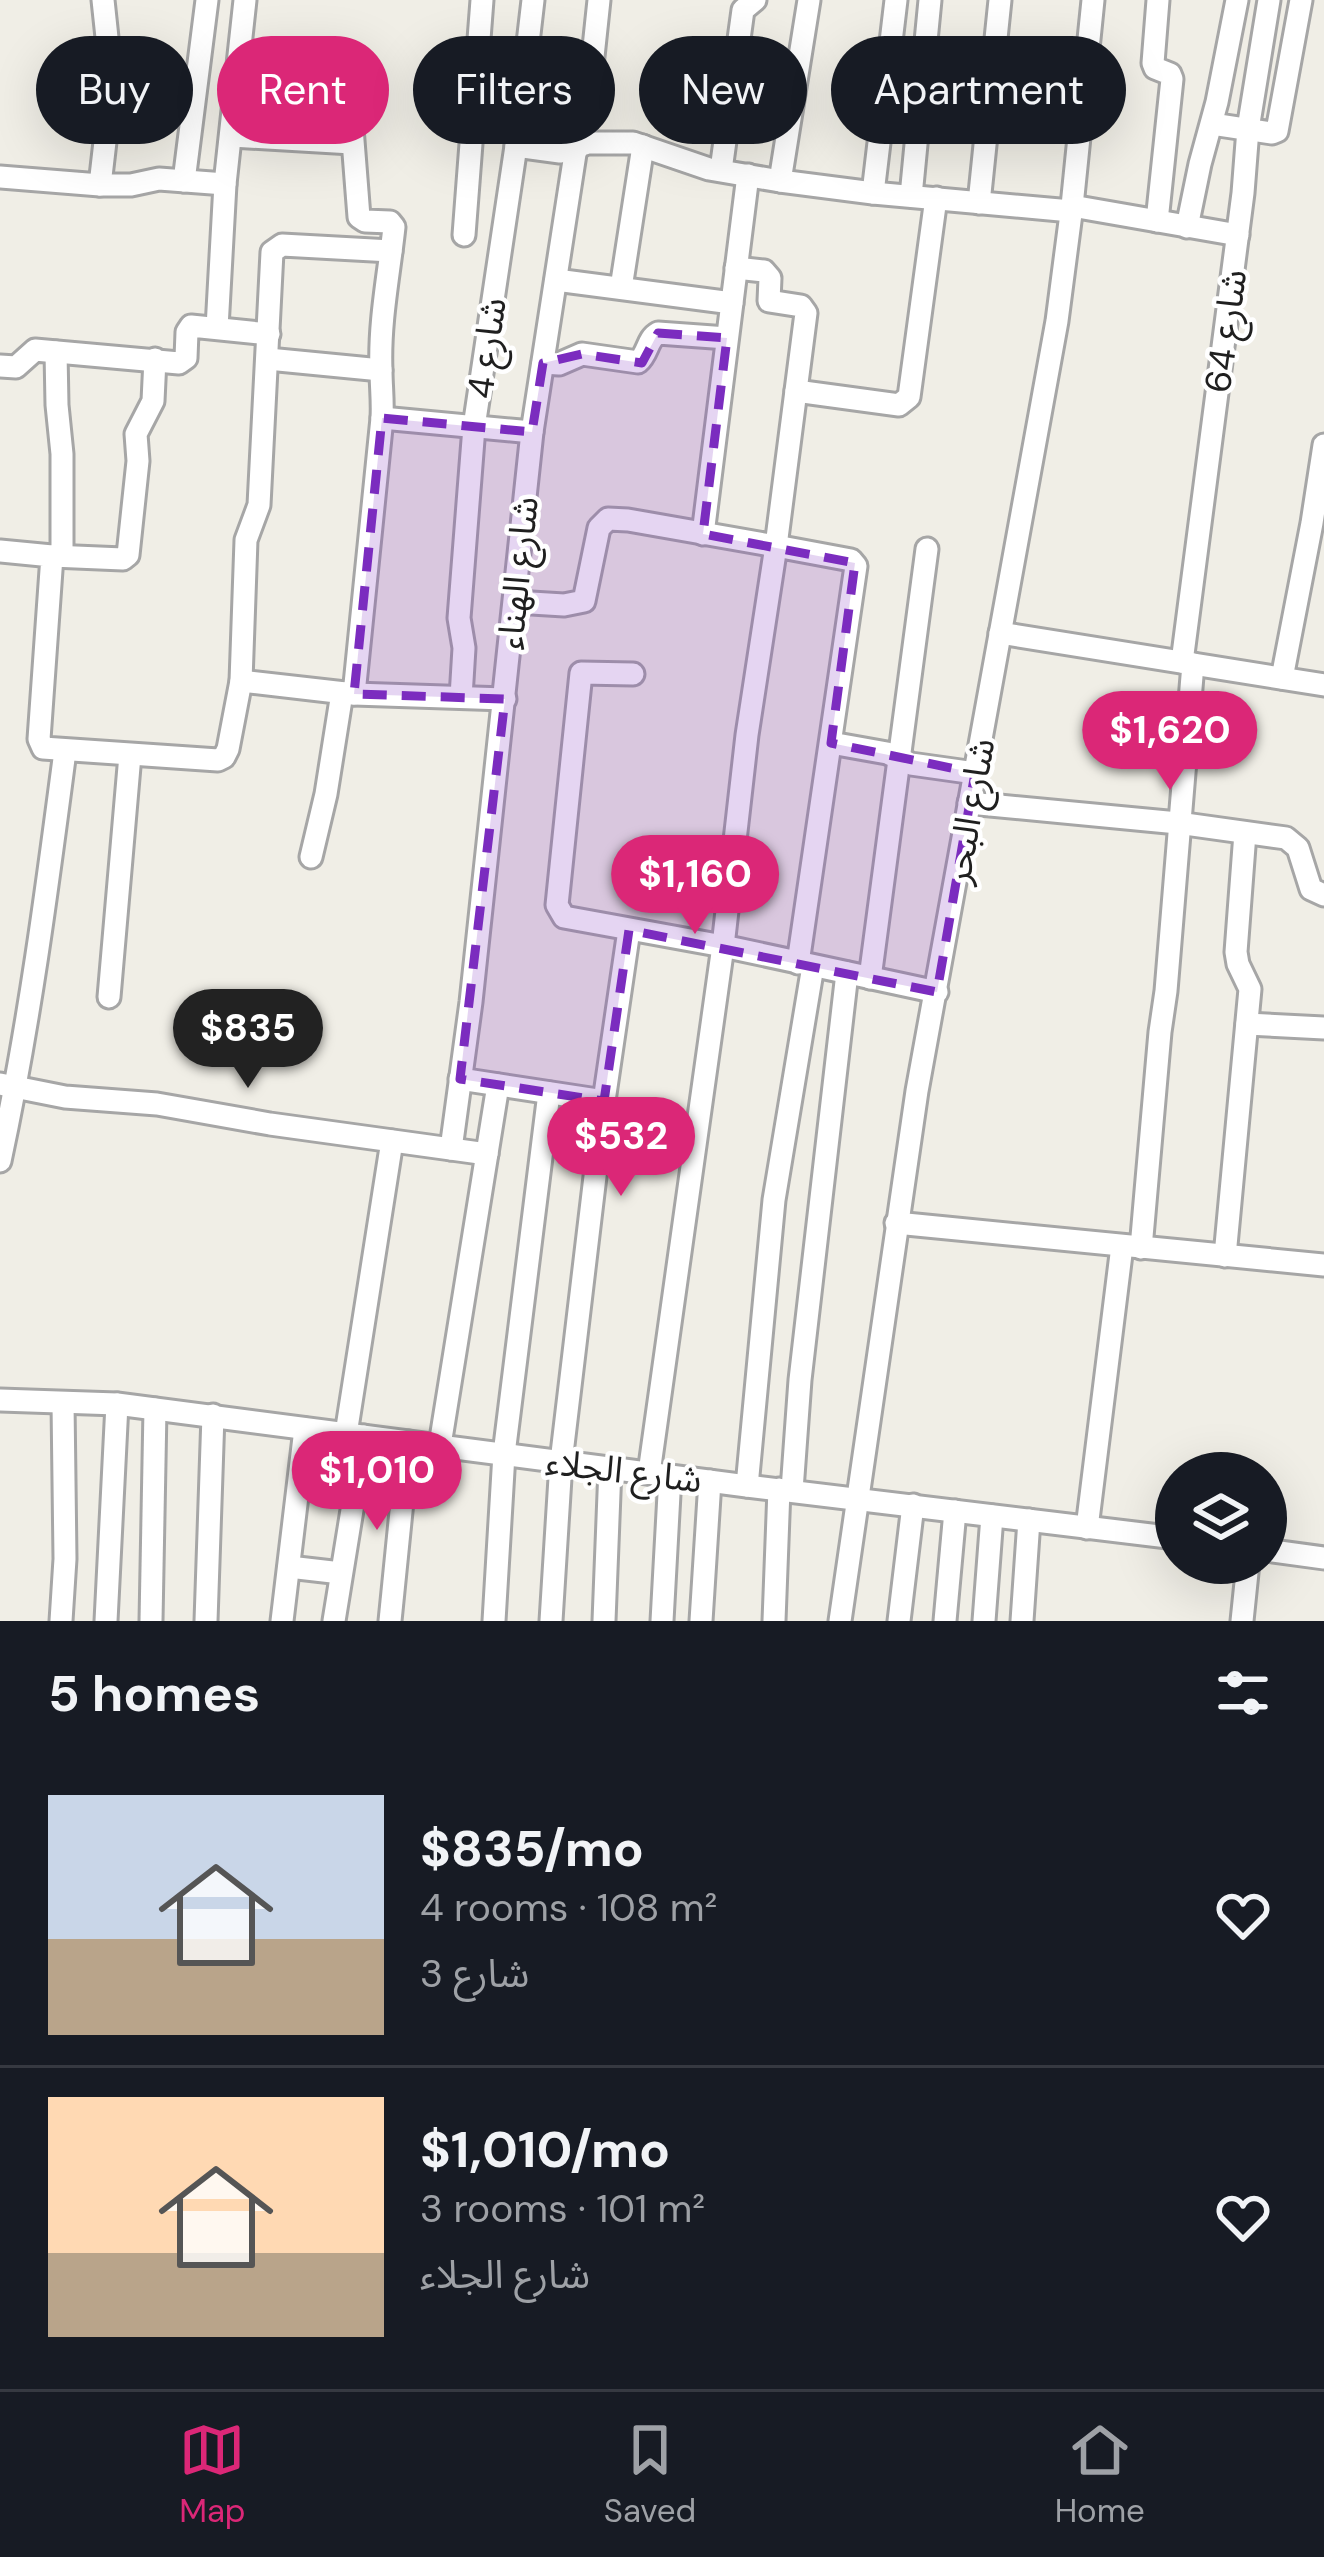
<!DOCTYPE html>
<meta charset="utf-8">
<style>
:root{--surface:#171b24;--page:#20242c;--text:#f1f3f6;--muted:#9ea1a6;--line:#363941;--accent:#db2777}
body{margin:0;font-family:"DM Sans","Noto Sans Arabic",sans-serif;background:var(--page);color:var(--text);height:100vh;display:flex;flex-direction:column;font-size:45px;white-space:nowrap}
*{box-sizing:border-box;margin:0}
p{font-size:39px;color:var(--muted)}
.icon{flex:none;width:66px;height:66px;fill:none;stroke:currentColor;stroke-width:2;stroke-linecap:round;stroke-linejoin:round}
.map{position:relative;height:1621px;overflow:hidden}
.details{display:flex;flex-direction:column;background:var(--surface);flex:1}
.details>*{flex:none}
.top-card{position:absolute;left:36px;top:36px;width:1254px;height:108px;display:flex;gap:24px}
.tools{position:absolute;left:1155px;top:1452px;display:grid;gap:24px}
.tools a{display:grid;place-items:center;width:132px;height:132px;border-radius:50%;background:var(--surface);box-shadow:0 12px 48px #0002;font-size:60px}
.price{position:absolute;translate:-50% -102px;padding:0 27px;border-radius:42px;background:var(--accent);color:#fff;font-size:39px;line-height:78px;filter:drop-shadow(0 3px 6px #0008)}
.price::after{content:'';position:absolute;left:50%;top:72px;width:36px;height:27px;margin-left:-18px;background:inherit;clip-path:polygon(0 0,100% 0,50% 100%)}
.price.active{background:#222;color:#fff}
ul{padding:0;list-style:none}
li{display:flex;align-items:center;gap:36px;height:300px;padding:0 48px}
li+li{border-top:3px solid var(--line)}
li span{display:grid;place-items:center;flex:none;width:336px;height:240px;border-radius:0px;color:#555}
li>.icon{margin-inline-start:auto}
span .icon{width:144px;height:144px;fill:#fffc;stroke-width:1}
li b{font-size:51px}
h2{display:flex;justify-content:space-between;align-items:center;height:144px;padding:0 48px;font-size:51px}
.tag{padding:0 42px;border-radius:54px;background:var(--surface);box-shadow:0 12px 48px #0002;font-size:42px;line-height:108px}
.tag.active{background:var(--accent);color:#fff}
.tab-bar{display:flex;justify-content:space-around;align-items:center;height:168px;border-top:3px solid var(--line);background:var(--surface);font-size:33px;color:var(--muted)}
.tab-bar a{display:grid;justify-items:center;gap:6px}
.tab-bar .active{color:var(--accent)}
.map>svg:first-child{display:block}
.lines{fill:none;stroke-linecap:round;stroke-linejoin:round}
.minor-casing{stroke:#a6a6a6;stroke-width:27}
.minor{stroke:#fff;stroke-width:21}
.marked{fill:#7b2cbf;fill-opacity:0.2;stroke:#7b2cbf;stroke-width:9;stroke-dasharray:24 15;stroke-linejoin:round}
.labels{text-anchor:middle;stroke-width:9;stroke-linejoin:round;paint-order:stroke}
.street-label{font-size:36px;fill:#1f1f1f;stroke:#fff}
</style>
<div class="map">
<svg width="1324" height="1621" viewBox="0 0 1324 1621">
<rect width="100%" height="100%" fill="#f0eee6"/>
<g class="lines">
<g class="minor-casing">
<g id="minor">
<path d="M1212 124 1272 133 1277 131 1301 0"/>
<path d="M232 136 352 143"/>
<path d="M516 146 560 152 588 143H633L709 169 780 181 873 193 1071 211"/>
<path d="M721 170 743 10 755 0"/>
<path d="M0 177 100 185H131L159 179 225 184 245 0"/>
<path d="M184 181 207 0"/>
<path d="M780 181 809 0"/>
<path d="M100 185 106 133 97 114 108 47 103 0"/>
<path d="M873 193 896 0"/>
<path d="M911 196 930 0"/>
<path d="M979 203 1000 0"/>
<path d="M1072 206 1238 235"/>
<path d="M1157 221 1172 79 1170 74 1155 68 1153 63 1158 0"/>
<path d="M1187 227 1200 164 1217 102 1237 0"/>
<path d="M464 235 482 0"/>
<path d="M556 280 732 303"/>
<path d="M621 288 643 146"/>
<path d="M217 328 225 184"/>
<path d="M56 352 57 405 62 454V556"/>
<path d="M268 359 381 370"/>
<path d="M543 363 559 364 582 354 638 362C648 354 647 339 658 333L727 338"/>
<path d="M0 366 16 367 35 350 179 363 186 358 187 332 191 326 269 334"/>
<path d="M796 391 899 405 909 397 936 198"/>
<path d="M382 418 532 432"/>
<path d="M703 534 748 175"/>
<path d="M0 551 52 556 39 739 43 748 218 760 224 757 228 749 241 681 246 540 259 505 272 252 282 245 391 251"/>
<path d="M52 556 123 559 128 555 138 461 136 434 153 401 155 359"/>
<path d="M515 602 564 605 584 601 599 528 608 519 628 520 776 546 806 313 801 306 769 301 770 278 764 271 736 268"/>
<path d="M1000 633 1324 685"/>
<path d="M1182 662 1243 193 1248 129 1269 0"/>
<path d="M633 674 581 673 557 905 564 917 723 946 937 992"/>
<path d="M1282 678 1312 523 1324 445"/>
<path d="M241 681 354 694 382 418C383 401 381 386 381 370 379 322 389 274 394 227L390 222 365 221 359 217 351 115"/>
<path d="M354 694 505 699"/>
<path d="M461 697 464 648 459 618 474 427 516 146 533 0"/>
<path d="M831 743 887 753 911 764 975 773"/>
<path d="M969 803 1178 823 1286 838 1298 848 1311 889 1324 895"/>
<path d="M311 857 326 794 342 693"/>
<path d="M870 978 927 549"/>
<path d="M109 997 130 755"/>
<path d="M1247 1024 1324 1028"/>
<path d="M460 1079 604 1101"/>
<path d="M0 1084 65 1097 157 1104 270 1124 487 1154"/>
<path d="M451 1149 471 1002 532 432 575 154 586 123 599 0"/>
<path d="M0 1161C29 1026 47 889 65 751"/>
<path d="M896 1223 1324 1265"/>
<path d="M1141 1248 1160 1032 1166 991 1193 664"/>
<path d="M1225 1256 1250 989 1238 964 1236 952 1245 833"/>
<path d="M0 1400 117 1404 747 1486 1176 1538"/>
<path d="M346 1434 392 1141"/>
<path d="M440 1445 498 1085"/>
<path d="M649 1473 723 946 747 735 776 546 851 560 856 566 798 963"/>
<path d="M747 1486 774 1200 813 966"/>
<path d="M792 1490 800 1380 847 973"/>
<path d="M1087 1528 1122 1246"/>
<path d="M1266 1550 1324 1558"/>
<path d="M289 1567 341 1573"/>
<path d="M61 1621 65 1559 63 1403"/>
<path d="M106 1621 117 1404"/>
<path d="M151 1621 155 1409"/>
<path d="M206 1621 213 1415"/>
<path d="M282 1621 305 1429"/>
<path d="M334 1621 364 1436"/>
<path d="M390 1621 408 1442"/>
<path d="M494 1621 504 1454 549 1093"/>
<path d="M551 1621 561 1462 604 1101 629 930"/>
<path d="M604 1621 610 1468"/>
<path d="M662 1621 670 1476"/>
<path d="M701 1621 710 1481"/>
<path d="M774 1621 779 1489"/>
<path d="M840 1621 917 1091 1057 321 1072 206 1093 0"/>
<path d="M899 1621 913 1505"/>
<path d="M945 1621 955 1511"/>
<path d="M984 1621 992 1516"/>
<path d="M1022 1621 1029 1520"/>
<path d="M1242 1621 1248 1563"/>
</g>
</g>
<use href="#minor" class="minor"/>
</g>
<path class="marked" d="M658 333 727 338 703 534 855 563 831 743 975 773 937 992 629 930 604 1101 460 1079 505 699 354 694 382 418 532 432 543 363 582 354 642 363Z"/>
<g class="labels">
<g class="street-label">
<text transform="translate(1225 331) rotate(-82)" y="13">شارع 64</text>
<text transform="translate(486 348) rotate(-82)" y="13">شارع 4</text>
<text transform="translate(517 573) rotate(-84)" y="13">شارع الهناء</text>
<text transform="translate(969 811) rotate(-80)" y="13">شارع البحر</text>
<text transform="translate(624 1470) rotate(7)" y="13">شارع الجلاء</text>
</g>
</g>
</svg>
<div class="tools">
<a><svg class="icon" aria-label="layers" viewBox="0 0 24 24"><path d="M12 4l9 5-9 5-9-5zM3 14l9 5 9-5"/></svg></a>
</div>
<b class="price" style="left:1170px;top:793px">$1,620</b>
<b class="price" style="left:695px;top:937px">$1,160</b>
<b class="price active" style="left:248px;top:1091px">$835</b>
<b class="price" style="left:621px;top:1199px">$532</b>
<b class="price" style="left:377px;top:1533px">$1,010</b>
<div class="top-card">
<a class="tag">Buy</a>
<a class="tag active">Rent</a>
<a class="tag">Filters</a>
<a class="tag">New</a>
<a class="tag">Apartment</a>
</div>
</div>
<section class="details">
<h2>5 homes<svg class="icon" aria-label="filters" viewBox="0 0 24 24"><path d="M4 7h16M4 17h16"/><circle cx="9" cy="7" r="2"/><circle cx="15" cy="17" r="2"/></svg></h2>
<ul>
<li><span style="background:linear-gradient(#c9d6e8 60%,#b9a48a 0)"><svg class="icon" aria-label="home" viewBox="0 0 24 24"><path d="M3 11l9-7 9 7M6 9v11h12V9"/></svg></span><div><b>$835/mo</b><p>4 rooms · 108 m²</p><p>شارع 3</p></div><svg class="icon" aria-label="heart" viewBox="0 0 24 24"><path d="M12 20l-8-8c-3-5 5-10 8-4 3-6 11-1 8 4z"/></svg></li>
<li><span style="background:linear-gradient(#ffd9b3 65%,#b9a48a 0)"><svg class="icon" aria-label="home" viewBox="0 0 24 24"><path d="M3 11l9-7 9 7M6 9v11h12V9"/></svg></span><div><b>$1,010/mo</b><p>3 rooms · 101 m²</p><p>شارع الجلاء</p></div><svg class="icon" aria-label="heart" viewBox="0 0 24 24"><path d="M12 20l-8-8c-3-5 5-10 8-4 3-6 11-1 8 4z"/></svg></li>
</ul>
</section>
<nav class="tab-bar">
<a class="active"><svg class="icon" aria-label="map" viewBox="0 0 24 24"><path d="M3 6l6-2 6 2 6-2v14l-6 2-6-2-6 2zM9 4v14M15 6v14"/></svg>Map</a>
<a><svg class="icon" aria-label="saved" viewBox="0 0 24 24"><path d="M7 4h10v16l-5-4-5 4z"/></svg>Saved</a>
<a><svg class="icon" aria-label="home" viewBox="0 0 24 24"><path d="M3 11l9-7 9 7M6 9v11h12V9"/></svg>Home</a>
</nav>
